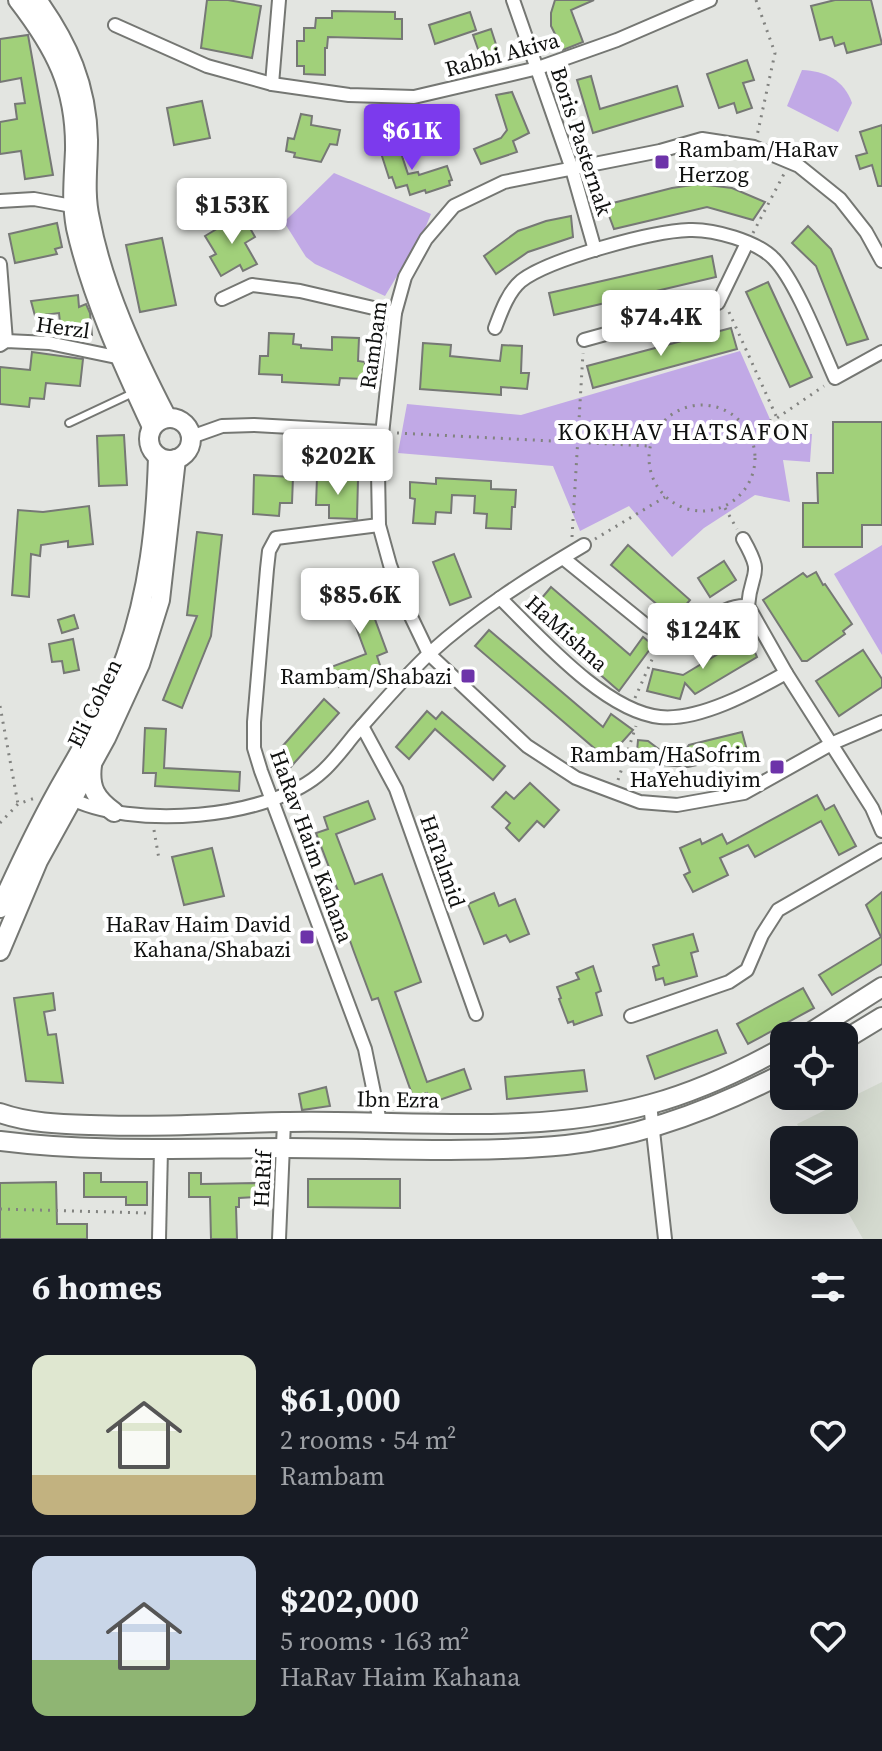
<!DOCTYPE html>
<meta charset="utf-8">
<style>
:root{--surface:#171b24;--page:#20242c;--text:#f1f3f6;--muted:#9ea1a6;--line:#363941;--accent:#7c3aed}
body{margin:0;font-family:"Source Serif 4",serif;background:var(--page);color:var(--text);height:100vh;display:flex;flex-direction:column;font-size:30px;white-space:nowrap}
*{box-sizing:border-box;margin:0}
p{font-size:26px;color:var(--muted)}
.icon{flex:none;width:44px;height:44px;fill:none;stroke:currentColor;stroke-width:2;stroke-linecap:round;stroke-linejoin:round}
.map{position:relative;height:1239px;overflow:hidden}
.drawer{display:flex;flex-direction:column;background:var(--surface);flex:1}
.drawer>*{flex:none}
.fabs{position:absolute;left:770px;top:1022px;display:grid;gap:16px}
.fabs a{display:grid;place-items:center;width:88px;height:88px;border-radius:16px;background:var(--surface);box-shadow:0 8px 32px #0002;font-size:40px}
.price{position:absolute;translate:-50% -68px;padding:0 18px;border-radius:8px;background:#fff;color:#222;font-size:26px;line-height:52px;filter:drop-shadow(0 2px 4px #0008)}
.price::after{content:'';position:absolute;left:50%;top:48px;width:24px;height:18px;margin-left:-12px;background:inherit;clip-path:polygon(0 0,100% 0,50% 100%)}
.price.current{background:var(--accent);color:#fff}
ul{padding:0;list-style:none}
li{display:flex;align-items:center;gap:24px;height:200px;padding:0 32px}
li+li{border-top:2px solid var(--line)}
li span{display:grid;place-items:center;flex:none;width:224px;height:160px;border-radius:16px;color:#555}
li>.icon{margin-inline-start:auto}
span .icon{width:96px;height:96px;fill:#fffc;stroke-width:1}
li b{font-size:34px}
h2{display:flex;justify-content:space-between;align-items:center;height:96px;padding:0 32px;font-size:34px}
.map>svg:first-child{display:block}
.built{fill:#d4dacf}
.green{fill:#c1a9e6}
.building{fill:#a1d07a;stroke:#767875;stroke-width:2}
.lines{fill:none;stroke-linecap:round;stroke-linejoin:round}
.lane-casing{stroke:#757773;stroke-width:10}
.street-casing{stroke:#757773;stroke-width:16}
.secondary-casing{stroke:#757773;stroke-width:22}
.path{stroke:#828380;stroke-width:3;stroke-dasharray:2 6;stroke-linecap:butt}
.lane{stroke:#fff;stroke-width:6}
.street{stroke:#fff;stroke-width:12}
.secondary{stroke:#fff;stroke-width:18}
.poi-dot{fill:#6d33a9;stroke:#fff;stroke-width:3}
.labels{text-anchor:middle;stroke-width:8;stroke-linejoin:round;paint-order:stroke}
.street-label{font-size:22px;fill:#101110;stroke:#fff}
.poi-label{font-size:22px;fill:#101110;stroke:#fff;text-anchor:end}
.neighbourhood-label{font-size:24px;letter-spacing:2px;fill:#101110;stroke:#fff}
</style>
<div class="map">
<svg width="882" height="1239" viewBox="0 0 882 1239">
<rect width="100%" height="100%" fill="#e3e5e1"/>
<path class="built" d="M882 1082V1239H863L841 1200H844V1140H806L797 1124Z"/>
<g class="green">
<path d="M802 70C825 71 844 80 852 103L838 132 787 106Z"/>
<path d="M334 173 431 214 424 231 385 296 315 264 306 257 284 222Z"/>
<path d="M740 351 776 433 812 434 810 462 783 460 790 502 755 495 704 528 672 557 629 506 580 531 553 466 398 453 407 404 521 415Z"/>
<path d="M882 545V655L834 574Z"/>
</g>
<g class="building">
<path d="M207 0H228L261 6 252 58 201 48Z"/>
<path d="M555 0H594L571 10 583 42 563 50 551 26V13Z"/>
<path d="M835 0H871L882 44 847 53 844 43 835 46 832 37 820 40 811 6Z"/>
<path d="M332 11 395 12V19H402V39L328 37 327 48H325V75L304 74V66H297V41H304V28H315L316 18H332Z"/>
<path d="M470 12 476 30 435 44 429 25Z"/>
<path d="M491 29 502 63 485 69 473 35Z"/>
<path d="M28 35 53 175 25 179 21 151 0 154V122L17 119 15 104 25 103 21 78 0 82V39Z"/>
<path d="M747 60 754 80 743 83 752 108 737 113 734 103 719 108 707 74Z"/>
<path d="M591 76 600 109 677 86 683 106 593 133 577 80Z"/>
<path d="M512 92 529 133 513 141 517 152 481 164 474 149 501 138 507 130 496 95Z"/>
<path d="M202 101 210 138 174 145 167 108Z"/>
<path d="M301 114 312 116 311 125 340 130 337 145 330 144 321 162 294 157 295 153 286 151 288 138 294 139Z"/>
<path d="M882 125V186H878L872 165 860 169 856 156 867 153 860 132Z"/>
<path d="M396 138 408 174 418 172 419 175 447 166 452 180 449 181 450 185 426 193 425 190 410 195 407 185 396 188 392 177 389 178 380 150 386 148 384 142Z"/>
<path d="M699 184 732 188 765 202 753 220 707 207 614 229 605 205 672 188Z"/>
<path d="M242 214 255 237 245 243 257 264 243 271 240 265 221 276 210 257 216 254 205 236Z"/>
<path d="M571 216 573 237 528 252 496 274 484 256 518 231 546 221Z"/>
<path d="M57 223 62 247 55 249 57 254 15 263 9 234Z"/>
<path d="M808 226 831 249 868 339 847 345 816 266 792 243Z"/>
<path d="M162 238 176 305 140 312 126 245Z"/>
<path d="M712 256 716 277 554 315 549 293Z"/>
<path d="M768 282 812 377 790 387 746 292Z"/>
<path d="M78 295 79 307 86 304 90 313 92 335 61 332 59 313 35 316 31 301Z"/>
<path d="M731 328 737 349 593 388 587 366Z"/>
<path d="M269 333 294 334 293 344 301 345V348L332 350V337L359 338 358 361 365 362 364 379 340 378 339 385 282 382V375L259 374 260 356H268Z"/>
<path d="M423 343 451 345 450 356 500 361 502 345 522 346 521 373H529L527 389 501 387V395L420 389Z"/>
<path d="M32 352 83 359 80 386 46 383 44 399 30 398 29 407 0 404V367L30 370Z"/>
<path d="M833 422H882V525H862V547H803V503H818L817 473H833Z"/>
<path d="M124 435 127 485 99 486 97 436Z"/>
<path d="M254 475 293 477 292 503H280L279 516 253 514Z"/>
<path d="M317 477 358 479 357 519 329 518V505H316Z"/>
<path d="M436 478 491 481V489L516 490 515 507H512L511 529 486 528 487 514 474 513 475 496 452 495 451 513 436 512 435 524 413 523 415 499 410 498V482L436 484Z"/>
<path d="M89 506 93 544 68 547V541L41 545 40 556 31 554 29 597 12 595 18 510 43 512Z"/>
<path d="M197 532 222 535 211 636 182 708 163 700 197 616 187 615Z"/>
<path d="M628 545 690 600 674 619 611 565Z"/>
<path d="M454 554 471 597 450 605 433 562Z"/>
<path d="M724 561 736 580 710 597 698 578Z"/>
<path d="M816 572 823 585 825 584 852 624 843 631 845 634 807 661H802L763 600 803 573 807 577Z"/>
<path d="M359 576 387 652 377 656 381 668 368 672 369 676 339 687 331 667 366 654 340 584Z"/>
<path d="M551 587 630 655 643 637 653 645 619 691 596 671 602 663 536 605Z"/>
<path d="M74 615 78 628 62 633 58 620Z"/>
<path d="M489 630 603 727 611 714 633 730 607 759 475 646Z"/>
<path d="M748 636 757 657 695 694 685 683 680 699 647 691 653 669 683 675Z"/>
<path d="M73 639 79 670 64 673 62 661 52 662 49 644Z"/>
<path d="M863 650 882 679V687L839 716 816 681Z"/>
<path d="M324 699 339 713 288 770 273 757Z"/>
<path d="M427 711 436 719 442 712 505 766 493 780 435 729 409 759 396 747Z"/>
<path d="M145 728 166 729 164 768 240 772 239 791 155 786 156 773H143Z"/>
<path d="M742 732 748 754 688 767 636 763 638 740 648 741 676 762 689 745Z"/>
<path d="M530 783 559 810 544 827 537 821 519 841 506 828 510 823 492 807 506 792 514 799Z"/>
<path d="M817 795 825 810 834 805 856 846 839 855 821 821 755 857 748 845 720 858 728 875 693 892 684 875 690 872 680 848 700 839 702 844 722 834 727 844Z"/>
<path d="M368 801 375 819 336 834 355 884 382 874 400 923 421 982 395 992 427 1082 464 1069 471 1089 431 1103 427 1093 413 1097 378 998 372 1000 354 952 333 893 338 891 316 833 328 829 324 817Z"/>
<path d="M212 848 224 896 184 905 172 857Z"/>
<path d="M882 892V964L832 995 819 975 881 937 866 905Z"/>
<path d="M494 893 499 906 515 899 529 934 510 942 506 935 484 944 468 904Z"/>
<path d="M693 934 698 951 691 953 697 976 665 985 663 978 656 980 653 967 659 965 653 945Z"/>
<path d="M593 966 601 991 596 993 602 1015 574 1025 573 1021 568 1023 559 999 561 998 557 987 579 979 576 973Z"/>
<path d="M803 988 814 1008 748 1044 737 1024Z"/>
<path d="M53 993 55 1010 44 1012 48 1035 56 1034 63 1083 26 1081 14 998Z"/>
<path d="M717 1030 726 1053 655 1079 647 1056Z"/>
<path d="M584 1070 587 1091 507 1099 505 1077Z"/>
<path d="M326 1087 330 1106 302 1110 299 1094Z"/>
<path d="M84 1173H101V1182H147V1205H126V1197H84Z"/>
<path d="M189 1173H201V1184L256 1183V1197L239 1198V1207H236L237 1239H211L210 1197H189Z"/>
<path d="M308 1179H400V1208L308 1207Z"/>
<path d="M56 1182 57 1224H87V1239H0V1183Z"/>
</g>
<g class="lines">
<g class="lane-casing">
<path id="lane" d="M69 423 135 392"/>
</g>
<g class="street-casing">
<g id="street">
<path d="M513 0 572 169 595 250"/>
<path d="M115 25 207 66 272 84 349 95 414 97 538 68 617 40 710 0"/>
<path d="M272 84 279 0"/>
<path d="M0 201 34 199 72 206"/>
<path d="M882 261 866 232 840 199 799 166 754 147 702 139 660 151 504 182 454 206 426 239 405 277 395 313 378 472 379 525 390 565 404 602 429 654 527 746 576 778 640 802 677 805 744 793 833 743 882 722"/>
<path d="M0 264 6 341"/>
<path d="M222 299 252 285 300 291 395 313"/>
<path d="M495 328C501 312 508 292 521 281 549 259 653 231 689 230 713 229 757 241 774 259 796 281 821 347 835 378L882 352"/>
<path d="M584 340 718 303 747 243"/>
<path d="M0 345 6 341 49 343 121 358"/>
<path d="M191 437 222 426 254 425 381 432"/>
<path d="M379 525 276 538 269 551 267 569 254 722V748L261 771 365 1049 380 1122"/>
<path d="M743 539C765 578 751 568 748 606"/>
<path d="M563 558 647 626C699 657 706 603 748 606L786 673 872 808 882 831"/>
<path d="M500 598C539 636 604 711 660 717 699 721 752 692 786 673"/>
<path d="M362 726 396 789 476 1014"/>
<path d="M68 797C129 830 271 820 323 771 335 760 345 746 355 734 379 707 403 678 430 653 476 611 530 577 584 545"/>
<path d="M631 1016 729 982 747 970 762 935 778 910 882 850"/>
<path d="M650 1104 665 1239"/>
<path d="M159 1239 161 1149"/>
<path d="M279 1239 284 1122"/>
</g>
</g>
<g class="secondary-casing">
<g id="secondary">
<path d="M18 0C55 48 76 87 75 150 74 177 71 201 76 228 91 295 123 365 152 427"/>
<path d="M37 0C68 43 87 86 88 140 88 167 84 193 90 219 103 288 135 356 167 418"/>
<circle cx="170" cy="439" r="21"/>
<path d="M92 765C89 788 96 799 114 812"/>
<path d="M0 908C18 868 36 830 57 792 82 748 109 704 126 656 149 591 156 525 158 457"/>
<path d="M0 951 38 861 106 738 140 664 160 600 176 459"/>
<path d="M805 1036 882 987"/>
<path d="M844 1040 882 1017"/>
<path d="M0 1113C28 1123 60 1124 90 1125 154 1128 218 1123 283 1122 405 1119 532 1137 651 1104 698 1091 741 1071 784 1047"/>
<path d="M0 1141C94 1153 191 1148 286 1148 379 1148 473 1154 566 1145 640 1137 718 1107 784 1073"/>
</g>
</g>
<g class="path">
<path d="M756 0 775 53 757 136"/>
<path d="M753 233 785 172"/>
<path d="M729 312 777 418"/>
<circle cx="702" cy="458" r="53"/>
<path d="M748 431 777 418 824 386"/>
<path d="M397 433 649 446"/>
<path d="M725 508 737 529"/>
<path d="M572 537 583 353"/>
<path d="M595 539 665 497"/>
<path d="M635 698 658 646"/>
<path d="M0 706 18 804"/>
<path d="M618 780 636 726"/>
<path d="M0 823 18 804 35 798"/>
<path d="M154 830 159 859"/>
<path d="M0 1209 148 1213"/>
</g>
<use href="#lane" class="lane"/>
<use href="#street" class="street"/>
<use href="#secondary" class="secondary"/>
</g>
<g class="poi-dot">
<rect x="654" y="154" width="16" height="16" rx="4"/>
<rect x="460" y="668" width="16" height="16" rx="4"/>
<rect x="769" y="759" width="16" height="16" rx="4"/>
<rect x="299" y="929" width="16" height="16" rx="4"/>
</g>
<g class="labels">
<g class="street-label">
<text transform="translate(502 54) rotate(-15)" y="8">Rabbi Akiva</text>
<text transform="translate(582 141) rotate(72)" y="8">Boris Pasternak</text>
<text transform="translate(63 327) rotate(8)" y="8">Herzl</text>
<text transform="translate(373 345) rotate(-82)" y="8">Rambam</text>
<text transform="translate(567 633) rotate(42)" y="8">HaMishna</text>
<text transform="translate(94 703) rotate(-64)" y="8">Eli Cohen</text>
<text transform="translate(312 846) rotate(70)" y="8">HaRav Haim Kahana</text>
<text transform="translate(443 861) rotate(71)" y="8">HaTalmid</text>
<text transform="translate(398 1099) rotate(1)" y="8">Ibn Ezra</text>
<text transform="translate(262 1179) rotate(-87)" y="8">HaRif</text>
</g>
<g class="poi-label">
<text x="678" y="157" text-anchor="start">Rambam/HaRav<tspan x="678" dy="25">Herzog</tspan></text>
<text x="452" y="684">Rambam/Shabazi</text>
<text x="761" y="762">Rambam/HaSofrim<tspan x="761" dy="25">HaYehudiyim</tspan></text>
<text x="291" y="932">HaRav Haim David<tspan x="291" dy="25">Kahana/Shabazi</tspan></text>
</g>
<g class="neighbourhood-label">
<text x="684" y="440">KOKHAV HATSAFON</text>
</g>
</g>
</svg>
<div class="fabs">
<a><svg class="icon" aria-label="locate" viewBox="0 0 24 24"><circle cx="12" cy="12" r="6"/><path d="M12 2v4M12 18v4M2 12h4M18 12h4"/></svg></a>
<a><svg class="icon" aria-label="layers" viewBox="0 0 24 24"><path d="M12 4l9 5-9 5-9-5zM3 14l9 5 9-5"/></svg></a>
</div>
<b class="price current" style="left:412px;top:172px">$61K</b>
<b class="price" style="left:232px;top:246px">$153K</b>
<b class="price" style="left:661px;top:358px">$74.4K</b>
<b class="price" style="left:338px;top:497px">$202K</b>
<b class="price" style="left:360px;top:636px">$85.6K</b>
<b class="price" style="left:703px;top:671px">$124K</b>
</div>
<section class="drawer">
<h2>6 homes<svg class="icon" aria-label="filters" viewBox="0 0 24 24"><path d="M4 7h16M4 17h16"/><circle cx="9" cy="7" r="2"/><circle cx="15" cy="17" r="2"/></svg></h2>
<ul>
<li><span style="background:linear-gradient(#dfe7d0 75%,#c2b280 0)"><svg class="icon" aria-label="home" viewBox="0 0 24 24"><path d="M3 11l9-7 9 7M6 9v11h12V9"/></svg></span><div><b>$61,000</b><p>2 rooms · 54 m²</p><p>Rambam</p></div><svg class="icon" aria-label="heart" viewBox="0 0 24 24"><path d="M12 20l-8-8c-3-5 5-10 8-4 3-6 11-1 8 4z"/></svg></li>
<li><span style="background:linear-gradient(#c9d6e8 65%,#8fb573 0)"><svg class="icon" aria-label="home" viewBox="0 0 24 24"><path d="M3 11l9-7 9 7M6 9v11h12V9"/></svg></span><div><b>$202,000</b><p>5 rooms · 163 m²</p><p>HaRav Haim Kahana</p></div><svg class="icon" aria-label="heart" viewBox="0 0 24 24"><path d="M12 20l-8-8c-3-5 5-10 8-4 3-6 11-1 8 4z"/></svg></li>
</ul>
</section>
